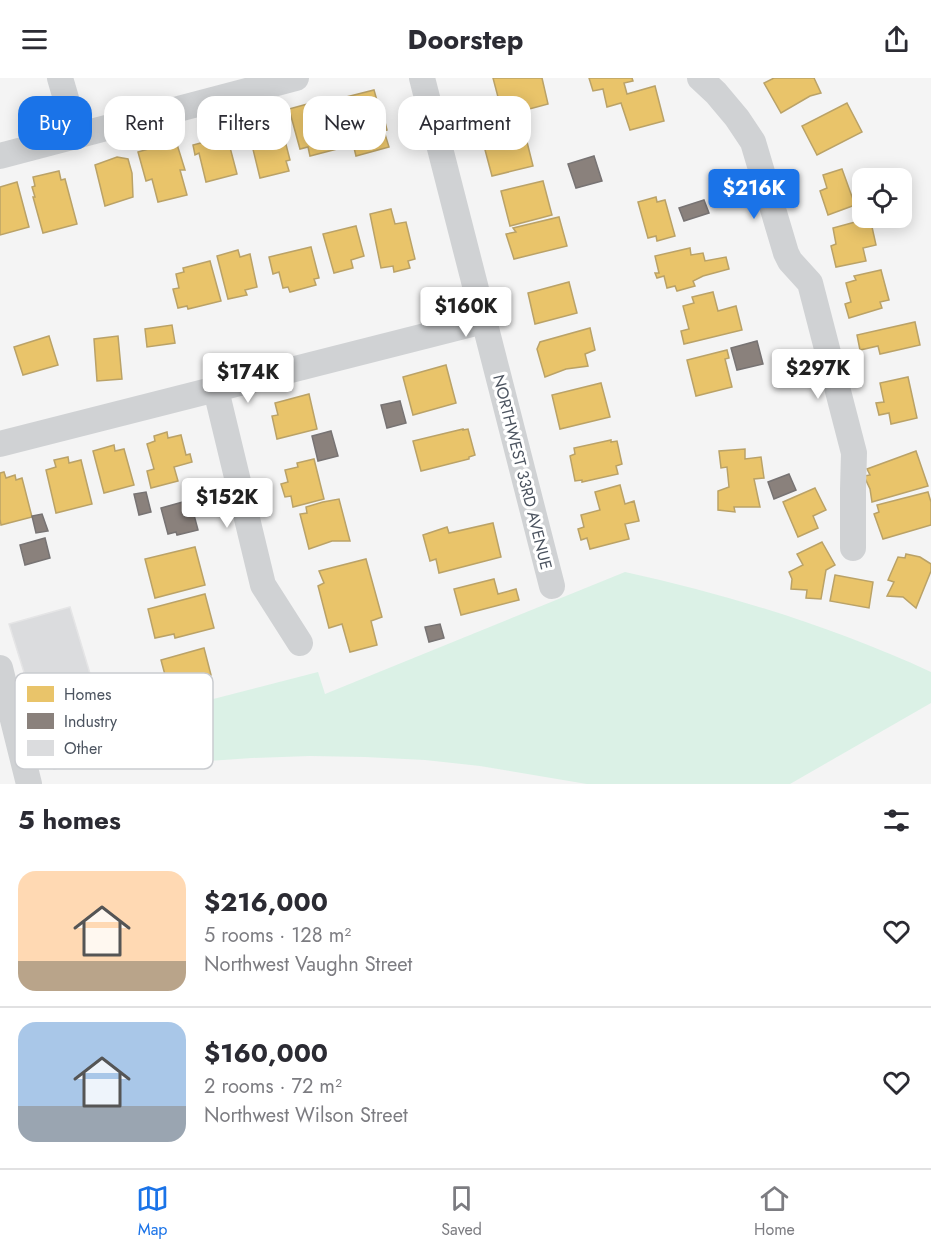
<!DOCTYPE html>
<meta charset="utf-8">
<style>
:root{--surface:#fff;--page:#f7f7f7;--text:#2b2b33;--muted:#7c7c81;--line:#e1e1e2;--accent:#1a73e8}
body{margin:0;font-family:Jost,sans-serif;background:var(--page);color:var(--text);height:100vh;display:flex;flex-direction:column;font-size:22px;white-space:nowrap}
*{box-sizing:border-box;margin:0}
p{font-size:20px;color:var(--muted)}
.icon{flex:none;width:33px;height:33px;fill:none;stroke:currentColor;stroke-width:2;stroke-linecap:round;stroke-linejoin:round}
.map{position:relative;height:706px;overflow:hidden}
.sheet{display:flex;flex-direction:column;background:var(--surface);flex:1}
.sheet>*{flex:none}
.top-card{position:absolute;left:18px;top:18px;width:600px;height:54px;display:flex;gap:12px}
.buttons{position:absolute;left:852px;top:90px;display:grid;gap:12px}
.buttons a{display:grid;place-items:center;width:60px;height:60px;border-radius:12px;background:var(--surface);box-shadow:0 3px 15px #0003;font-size:30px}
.price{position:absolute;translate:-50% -51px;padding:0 14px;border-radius:6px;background:#fff;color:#222;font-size:20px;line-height:39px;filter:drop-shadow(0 2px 3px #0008)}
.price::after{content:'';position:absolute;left:50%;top:36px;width:18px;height:14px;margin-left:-9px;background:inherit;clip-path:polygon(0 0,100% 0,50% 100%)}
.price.active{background:var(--accent);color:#fff}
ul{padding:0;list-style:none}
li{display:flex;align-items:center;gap:18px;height:150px;padding:0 18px}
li+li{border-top:2px solid var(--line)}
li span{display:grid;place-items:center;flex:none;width:168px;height:120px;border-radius:18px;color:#555}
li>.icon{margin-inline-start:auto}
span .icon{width:72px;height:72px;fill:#fffc;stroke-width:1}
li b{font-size:26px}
h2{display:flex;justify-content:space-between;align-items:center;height:72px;padding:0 18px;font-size:26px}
.chip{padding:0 21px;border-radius:18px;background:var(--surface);box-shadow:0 3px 15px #0003;font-size:21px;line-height:54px}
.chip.active{background:var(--accent);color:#fff}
header{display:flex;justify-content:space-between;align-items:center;height:78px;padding:0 18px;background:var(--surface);font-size:27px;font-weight:700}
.menu{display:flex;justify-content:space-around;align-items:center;height:84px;border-top:2px solid var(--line);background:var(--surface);font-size:16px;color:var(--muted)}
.menu a{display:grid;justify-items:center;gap:3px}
.menu .active{color:var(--accent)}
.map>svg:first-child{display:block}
.green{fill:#dbf1e6}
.homes{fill:#e9c46a;stroke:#baa267;stroke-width:1.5}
.industry{fill:#8a817c;stroke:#777373;stroke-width:1.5}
.building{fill:#dbdcde;stroke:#e5e5e6;stroke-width:1.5}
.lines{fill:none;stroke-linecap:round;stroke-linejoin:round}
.street{stroke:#d0d2d4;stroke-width:26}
.labels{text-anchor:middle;stroke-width:6;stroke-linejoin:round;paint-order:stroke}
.street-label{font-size:16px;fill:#4b535f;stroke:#fff}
.key{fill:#fff;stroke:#c9cbcf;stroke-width:1.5}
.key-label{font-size:16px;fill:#4b535f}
</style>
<header><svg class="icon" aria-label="menu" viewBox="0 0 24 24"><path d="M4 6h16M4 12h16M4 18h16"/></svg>Doorstep<svg class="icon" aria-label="share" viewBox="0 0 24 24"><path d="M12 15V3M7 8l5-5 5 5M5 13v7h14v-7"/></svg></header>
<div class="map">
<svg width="931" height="706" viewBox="0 0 931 706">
<rect width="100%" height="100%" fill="#f4f4f4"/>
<path class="green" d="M625 494C730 517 833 549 931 594V625L790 706H587L480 688 425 682 365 679 310 678 252 680 194 684 165 688 151 637 318 594 325 616Z"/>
<g class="homes">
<path d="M493 0H542L548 26 503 38Z"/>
<path d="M589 0H632L633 3 624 5 627 16 655 8 664 43 630 52 621 25 607 29 603 11 593 13Z"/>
<path d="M774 0H814L821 15 810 18 781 35 764 5Z"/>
<path d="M374 12 381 37 383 36 387 52 384 53 389 69 356 78 342 20Z"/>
<path d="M333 19 345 69 310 78 308 69 300 71 289 31Z"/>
<path d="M847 25 862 54 817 77 802 48Z"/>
<path d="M277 43 281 55H283L290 82 286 83 289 93 260 100 251 63 254 62 251 50Z"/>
<path d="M511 56 512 59 525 56 533 88 492 98 484 68 492 66 490 61Z"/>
<path d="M227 58 237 96 206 104 199 75 195 77 193 67Z"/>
<path d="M176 63 185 92H180L187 117 158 124 152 101 146 103 138 74Z"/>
<path d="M117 79 128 81 132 95 133 119 105 128 95 87Z"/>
<path d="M842 91 855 127 828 137 820 113 827 110 823 97Z"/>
<path d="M59 93 61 102 65 101 77 146 43 155 33 119H35L32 109 35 108 33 99Z"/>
<path d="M543 103 552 137 510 148 501 113Z"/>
<path d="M17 104 29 149 0 157V109Z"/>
<path d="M656 119 657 124 665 122 675 158 657 163 656 158 648 160 638 124Z"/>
<path d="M391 131 395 146 406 144 415 181 408 183 410 190 394 194 393 188 381 190 370 136Z"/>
<path d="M559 139 567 168 514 181 506 156 516 154 513 150Z"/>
<path d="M870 140 876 167 863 170 866 183 836 189 831 168 836 166 833 150Z"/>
<path d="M356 148 364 178 351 182 353 190 334 195 323 156Z"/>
<path d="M311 169 319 200 314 201 316 207 290 214 288 209 283 210 279 194 273 196 269 179Z"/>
<path d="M690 170 691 177 703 175 705 183 726 179 729 191 703 198 693 203 695 208 677 213 675 208 667 210 664 198 657 200 655 195H659L655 178Z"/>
<path d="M238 172 240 179 250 176 257 209 245 212 247 217 228 221 217 178Z"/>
<path d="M210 183 221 223 188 231 187 228 178 230 173 211 179 210 176 196 184 194 183 190Z"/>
<path d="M881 192 889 222 880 224 882 230 849 240 845 226 851 224 846 205 856 202 854 198Z"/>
<path d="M569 204 577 235 535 246 528 215Z"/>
<path d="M713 214 718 233 736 228 742 252 684 266 681 253 689 251 683 228 694 225 692 219Z"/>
<path d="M915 244 920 267 880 276 878 268 860 272 857 257Z"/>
<path d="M172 247 175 265 147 269 145 251Z"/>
<path d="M590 250 595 272 585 276 588 288 566 291 545 299 537 271 540 264Z"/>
<path d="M49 258 58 287 23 297 14 269Z"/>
<path d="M118 258 122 301 97 303 94 261Z"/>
<path d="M727 272 729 280 725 281 732 309 696 318 687 282Z"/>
<path d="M446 287 456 325 413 337 403 299Z"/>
<path d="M908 299 917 340 891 346 889 335 879 337 876 325 884 324 880 305Z"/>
<path d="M601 305 610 339 560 351 552 317Z"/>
<path d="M309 316 317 351 277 361 272 338 278 337 275 325Z"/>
<path d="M463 351V352L468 351 475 377 469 379V381L421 393 413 363Z"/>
<path d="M167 354 168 360 181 357 186 377 190 376 192 384 174 389 178 403 151 410 147 393 154 391 147 366 155 363 154 358Z"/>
<path d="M611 362V364L617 363 622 386 616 388 618 396 582 404V402L575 403 570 378 575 376 574 370Z"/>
<path d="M114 367 115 373 124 371 134 407 104 415 93 373Z"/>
<path d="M745 371V381L761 379 764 400 754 401 760 429H734L735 434 718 432V413L729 409 727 389 721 390 719 373Z"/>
<path d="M916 373 928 408 872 424 870 411 864 398 870 397 867 391Z"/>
<path d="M68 379 69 385 81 382 92 426 56 435 46 392 56 389 54 382Z"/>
<path d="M314 381 324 421 293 429 291 418 285 419 281 406 288 404 285 392 298 389 297 385Z"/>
<path d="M4 394 6 400 15 397 16 402 22 400 32 439 1 447 0 441V395Z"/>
<path d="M620 407 625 426 634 423 639 443 625 446 629 461 590 471 587 460 581 462 578 451 584 449 581 437 600 432 595 414Z"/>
<path d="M815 410 826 432 813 438 818 450 798 459 783 424Z"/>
<path d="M928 414 931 424V447L883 461 874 436 879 434 877 427Z"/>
<path d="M339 421 350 463H332L309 471 300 436 307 435 306 429 323 424Z"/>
<path d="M493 445 501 479 439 495 436 481 430 483 423 457 447 449 449 455Z"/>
<path d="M822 464 835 487 826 492 821 521 806 520 807 512 791 511 792 501 789 494 803 487 797 476Z"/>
<path d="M195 469 205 507 155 520 145 481Z"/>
<path d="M906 476 920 479 931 486V493L916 530 903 519 887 518 894 504 888 502 898 479 905 480Z"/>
<path d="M366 481 382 539 371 543 377 567 350 574 342 546 329 550 318 508 324 505 319 493Z"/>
<path d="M835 497 873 504 869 530 830 523Z"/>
<path d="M494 501 498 516 516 511 519 522 461 537 454 511Z"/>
<path d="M205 516 214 550 175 560 174 556 155 560 148 531Z"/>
<path d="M204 570 211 597 168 608 161 582Z"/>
</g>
<g class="industry">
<path d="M594 78 602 103 576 110 568 86Z"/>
<path d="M704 122 709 135 684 143 679 130Z"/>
<path d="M757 263 763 286 737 292 731 270Z"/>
<path d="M400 323 406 345 387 350 381 327Z"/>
<path d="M331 353 338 378 318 383 312 358Z"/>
<path d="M789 396 796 412 774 421 768 404Z"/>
<path d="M146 414 151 434 139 437 134 416Z"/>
<path d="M190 422 198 452 177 457 176 454 168 456 161 430Z"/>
<path d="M42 436 48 453 36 455 32 438Z"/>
<path d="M45 460 50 480 25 487 20 467Z"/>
<path d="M440 546 444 560 429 564 425 549Z"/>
</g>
<path class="building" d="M70 529 113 672 54 691 9 546Z"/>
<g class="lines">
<g class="street">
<path d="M60 0 77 58"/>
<path d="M422 0 552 508"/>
<path d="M700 0 716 15 737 40 753 64 786 175 790 183 810 205 854 375 853 411V470"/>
<path d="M0 78 296 0"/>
<path d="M216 312 263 507 300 565"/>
<path d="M0 366 484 243"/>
<path d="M0 590 29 706"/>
</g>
</g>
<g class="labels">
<g class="street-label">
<text transform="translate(523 394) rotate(76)" y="6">NORTHWEST 33RD AVENUE</text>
</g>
</g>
<rect x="15" y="595" width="198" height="96" rx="9" class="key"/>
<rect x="27" y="608" width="27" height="16" fill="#e9c46a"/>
<rect x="27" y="635" width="27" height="16" fill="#8a817c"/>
<rect x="27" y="662" width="27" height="16" fill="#dbdcde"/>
<g class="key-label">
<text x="64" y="622">Homes</text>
<text x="64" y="649">Industry</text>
<text x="64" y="676">Other</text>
</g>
</svg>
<div class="buttons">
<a><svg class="icon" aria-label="locate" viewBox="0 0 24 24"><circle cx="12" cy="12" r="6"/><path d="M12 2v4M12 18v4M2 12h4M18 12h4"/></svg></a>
</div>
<b class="price active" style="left:754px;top:142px">$216K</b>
<b class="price" style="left:466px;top:260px">$160K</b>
<b class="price" style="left:818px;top:322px">$297K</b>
<b class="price" style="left:248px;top:326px">$174K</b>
<b class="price" style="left:227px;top:451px">$152K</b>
<div class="top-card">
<a class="chip active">Buy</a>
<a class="chip">Rent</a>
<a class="chip">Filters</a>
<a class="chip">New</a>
<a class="chip">Apartment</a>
</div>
</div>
<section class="sheet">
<h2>5 homes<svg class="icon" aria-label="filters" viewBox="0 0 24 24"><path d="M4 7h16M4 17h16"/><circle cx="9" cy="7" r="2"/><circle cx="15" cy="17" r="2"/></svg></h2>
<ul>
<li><span style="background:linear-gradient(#ffd9b3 75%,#b9a48a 0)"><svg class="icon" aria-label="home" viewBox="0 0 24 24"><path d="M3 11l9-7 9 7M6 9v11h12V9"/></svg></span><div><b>$216,000</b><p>5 rooms · 128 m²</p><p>Northwest Vaughn Street</p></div><svg class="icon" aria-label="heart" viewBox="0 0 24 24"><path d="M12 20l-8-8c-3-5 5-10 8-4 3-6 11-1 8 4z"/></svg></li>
<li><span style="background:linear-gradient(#a9c7e8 70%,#9aa5b1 0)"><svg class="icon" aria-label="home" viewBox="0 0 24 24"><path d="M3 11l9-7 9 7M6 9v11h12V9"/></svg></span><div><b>$160,000</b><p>2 rooms · 72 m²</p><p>Northwest Wilson Street</p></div><svg class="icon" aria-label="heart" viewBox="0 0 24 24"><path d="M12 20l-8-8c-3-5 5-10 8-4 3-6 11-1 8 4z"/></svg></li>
</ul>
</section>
<nav class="menu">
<a class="active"><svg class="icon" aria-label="map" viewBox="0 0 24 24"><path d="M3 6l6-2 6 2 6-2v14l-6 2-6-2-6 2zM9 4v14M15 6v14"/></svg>Map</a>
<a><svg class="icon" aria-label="saved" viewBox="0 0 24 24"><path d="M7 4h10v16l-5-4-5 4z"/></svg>Saved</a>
<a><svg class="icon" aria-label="home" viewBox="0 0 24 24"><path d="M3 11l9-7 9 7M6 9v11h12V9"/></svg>Home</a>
</nav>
